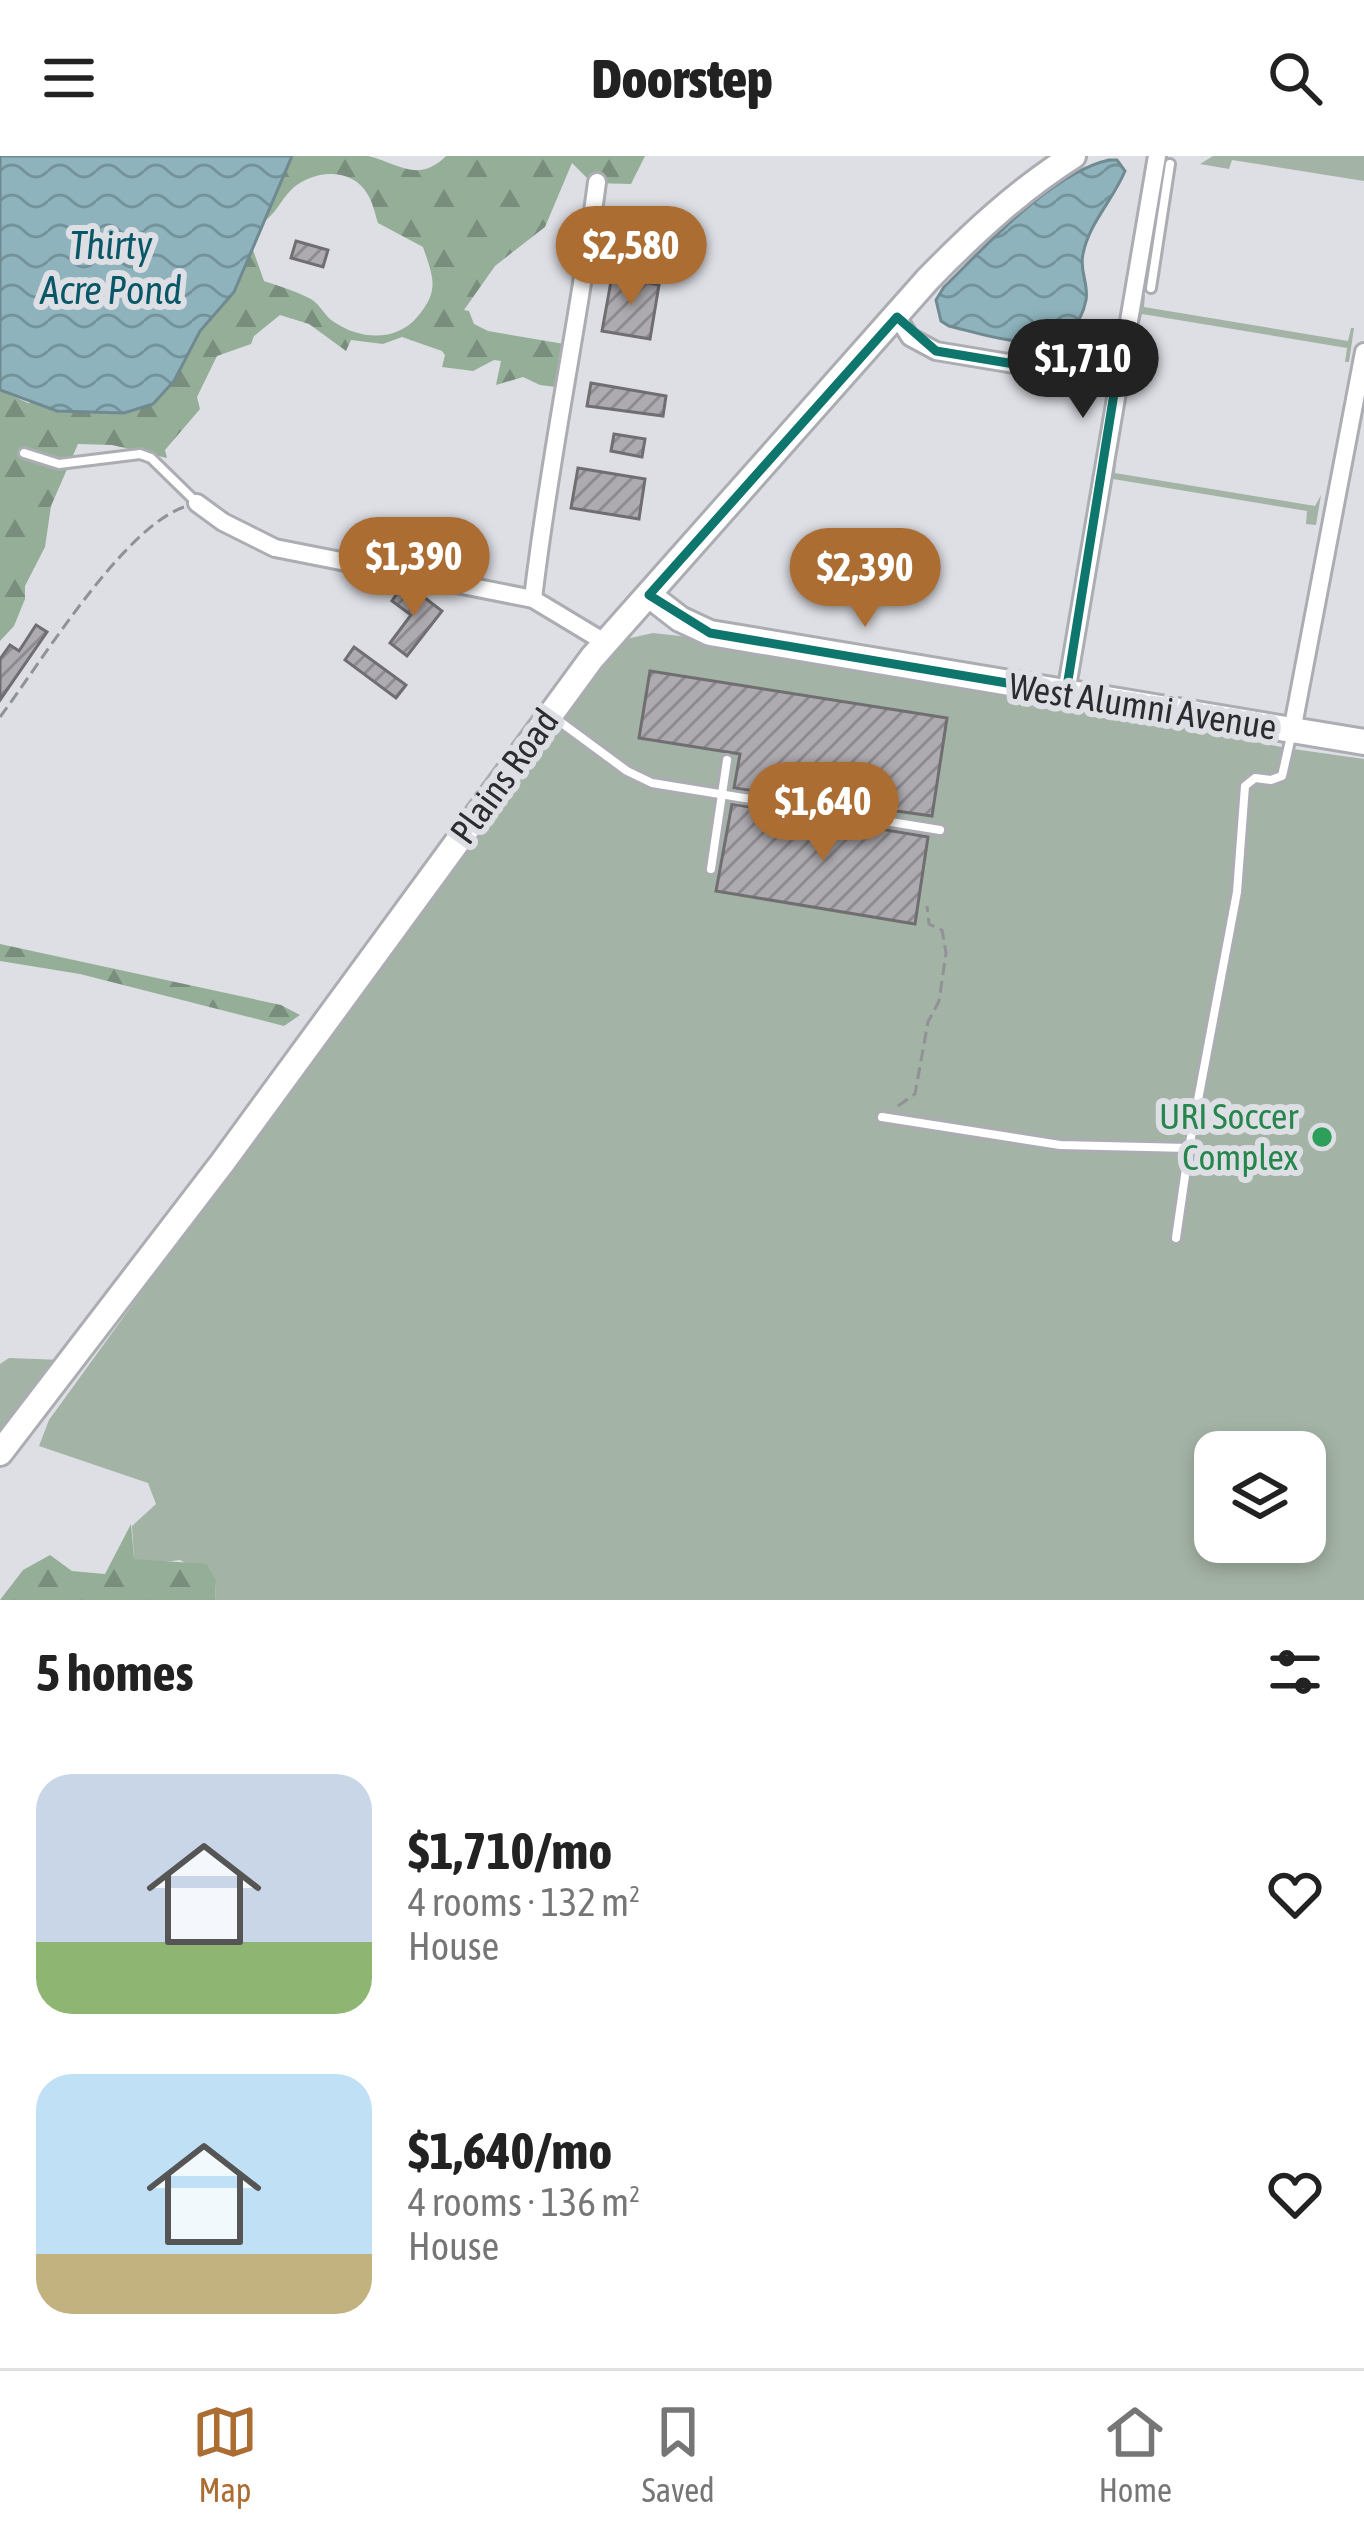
<!DOCTYPE html>
<meta charset="utf-8">
<style>
:root{--surface:#fff;--page:#f2f2f2;--text:#222;--muted:#767676;--line:#e0e0e0;--accent:#ac6d33}
body{margin:0;font-family:"Asap Condensed",sans-serif;background:var(--page);color:var(--text);height:100vh;display:flex;flex-direction:column;font-size:45px;white-space:nowrap}
*{box-sizing:border-box;margin:0}
p{font-size:39px;color:var(--muted)}
.icon{flex:none;width:66px;height:66px;fill:none;stroke:currentColor;stroke-width:2;stroke-linecap:round;stroke-linejoin:round}
.map{position:relative;height:1444px;overflow:hidden}
.sheet{display:flex;flex-direction:column;background:var(--surface);flex:1}
.sheet>*{flex:none}
.buttons{position:absolute;left:1194px;top:1275px;display:grid;gap:24px}
.buttons a{display:grid;place-items:center;width:132px;height:132px;border-radius:24px;background:var(--surface);box-shadow:0 6px 18px #0003;font-size:60px}
.price{position:absolute;translate:-50% -102px;padding:0 27px;border-radius:42px;background:var(--accent);color:#fff;font-size:39px;line-height:78px;filter:drop-shadow(0 3px 6px #0008)}
.price::after{content:'';position:absolute;left:50%;top:72px;width:36px;height:27px;margin-left:-18px;background:inherit;clip-path:polygon(0 0,100% 0,50% 100%)}
.price.selected{background:#222;color:#fff}
ul{padding:0;list-style:none}
li{display:flex;align-items:center;gap:36px;height:300px;padding:0 36px}
li span{display:grid;place-items:center;flex:none;width:336px;height:240px;border-radius:36px;color:#555}
li>.icon{margin-inline-start:auto}
span .icon{width:144px;height:144px;fill:#fffc;stroke-width:1}
li b{font-size:51px}
h2{display:flex;justify-content:space-between;align-items:center;height:144px;padding:0 36px;font-size:51px}
header{display:flex;justify-content:space-between;align-items:center;height:156px;padding:0 36px;background:var(--surface);font-size:54px;font-weight:800}
.dock{display:flex;justify-content:space-around;align-items:center;height:168px;border-top:3px solid var(--line);background:var(--surface);font-size:33px;color:var(--muted)}
.dock a{display:grid;justify-items:center;gap:6px}
.dock .selected{color:var(--accent)}
.map>svg:first-child{display:block}
.green{fill:#a3b3a5;fill-rule:evenodd}
.forest{fill:url(#forest-firs)}
.water{fill:url(#water-waves);stroke:#708a92;stroke-width:3}
.building{fill:url(#building-hatch);stroke:#716e72;stroke-width:3}
.lines{fill:none;stroke-linecap:round;stroke-linejoin:round}
.lane-casing{stroke:#abadb2;stroke-width:14}
.street-casing{stroke:#abadb2;stroke-width:22}
.secondary-casing{stroke:#abadb2;stroke-width:30}
.path{stroke:#919296;stroke-width:3;stroke-dasharray:12 6;stroke-linecap:butt}
.lane{stroke:#fff;stroke-width:8}
.street{stroke:#fff;stroke-width:16}
.secondary{stroke:#fff;stroke-width:24}
.marked{fill:none;stroke:#0f766e;stroke-width:9;stroke-linejoin:round}
.leisure-dot{fill:#2e9e5b;stroke:#dedfe5;stroke-width:4.5}
.labels{text-anchor:middle;stroke-width:12;stroke-linejoin:round;paint-order:stroke}
.street-label{font-size:36px;fill:#2b2c2e;stroke:#dedfe5}
.leisure-label{font-size:36px;fill:#27864d;stroke:#dedfe5;text-anchor:end}
.water-label{font-size:39px;font-style:italic;fill:#075767;stroke:#dedfe5}
</style>
<header><svg class="icon" aria-label="menu" viewBox="0 0 24 24"><path d="M4 6h16M4 12h16M4 18h16"/></svg>Doorstep<svg class="icon" aria-label="search" viewBox="0 0 24 24"><circle cx="10" cy="10" r="6"/><path d="M15 15l6 6"/></svg></header>
<div class="map">
<svg width="1364" height="1444" viewBox="0 0 1364 1444">
<defs>
<pattern id="forest-firs" width="22" height="20" patternUnits="userSpaceOnUse" patternTransform="scale(3)"><rect width="22" height="20" fill="#94ae98"/><path d="M5 1l3.5 6h-7zM16 11l3.5 6h-7z" fill="#798e7c"/></pattern>
<pattern id="water-waves" width="16" height="10" patternUnits="userSpaceOnUse" patternTransform="scale(3)"><rect width="16" height="10" fill="#8eb3bd"/><path d="M0 5q4-4 8 0t8 0" fill="none" stroke="#74929a"/></pattern>
<pattern id="building-hatch" width="6" height="6" patternUnits="userSpaceOnUse" patternTransform="scale(3)"><rect width="6" height="6" fill="#aeabb0"/><path d="M-1 1l2-2M0 6l6-6M5 7l2-2" fill="none" stroke="#8e8b90"/></pattern>
</defs>
<rect width="100%" height="100%" fill="#dedfe5"/>
<g class="green">
<path d="M1213 0H1364V25L1232 4 1229 13 1200 8Z"/>
<path d="M1141 139H1145L1144 151 1348 185 1351 172H1354L1349 206H1345L1347 192 1142 158 1139 169 1136 168Z"/>
<path d="M1113 304 1116 305 1115 317 1315 350 1321 339 1316 369 1306 368 1307 355 1113 323 1108 334Z"/>
<path d="M653 477 804 494 1286 592 1364 603V1444H215L216 1425 180 1404 156 1407 134 1403 132 1370 156 1348 148 1327 39 1290 49 1264 599 504 626 483ZM1215 1296H1305V1386H1215Z"/>
<path d="M9 1202 63 1204 0 1295V1208Z"/>
</g>
<g class="forest">
<path d="M292 0C315 0 345 0 368 0 398 7 418 28 446 0H645L631 28 592 27 572 7 545 71 495 110 464 154 469 155 474 168 488 175 570 189 564 232 540 229 523 221 496 229 501 205 494 204 473 215 442 211 445 199 442 195 402 181 383 188 351 184 346 195 309 168 280 159 254 180 251 188 217 200 197 241 200 253 165 294 167 302 112 289 78 288 51 350 45 391 25 430V443L14 470 0 485V234L28 247 174 225 200 175 234 136 253 94 264 125C279 130 295 135 309 142 320 147 324 160 334 166 362 185 398 185 418 160 440 134 433 121 423 91L378 67C375 58 373 47 368 39 352 10 312 14 291 34 281 44 278 54 266 64Z"/>
<path d="M0 788 281 849 300 859 284 870 80 818 0 805Z"/>
<path d="M131 1368 134 1403 207 1408 216 1425 215 1444H0L23 1414 50 1399 72 1415 105 1418Z"/>
</g>
<g class="water">
<path d="M0 0H292L234 136 200 175 174 225 153 248 124 257 57 255 0 234Z"/>
<path d="M1109 4H1117L1125 15C1113 44 1089 67 1083 98 1079 115 1089 128 1086 144 1073 211 992 180 949 170L941 165 936 144 944 131C986 90 1051 17 1109 4Z"/>
</g>
<g class="building">
<path d="M296 85 328 94 323 111 291 102Z"/>
<path d="M612 120 659 129 650 183 602 175Z"/>
<path d="M591 227 666 240 663 260 587 250Z"/>
<path d="M614 278 645 283 642 301 611 295Z"/>
<path d="M578 312 645 323 639 363 571 352Z"/>
<path d="M402 430 412 432 442 455 407 500 390 487 411 459 392 445Z"/>
<path d="M36 469 47 476 0 544V503L10 489 19 495Z"/>
<path d="M354 491 406 529 396 542 345 504Z"/>
<path d="M650 515 947 562 932 660 734 632 740 598 639 582Z"/>
<path d="M732 648 928 681 915 768 716 735Z"/>
</g>
<g class="lines">
<g class="lane-casing">
<g id="lane">
<path d="M1151 132 1170 8"/>
<path d="M24 297 59 308 140 298 151 302 196 346"/>
<path d="M555 562 627 615 652 627 940 674"/>
<path d="M711 713 727 604"/>
<path d="M882 961 1060 989 1189 992"/>
<path d="M1176 1082 1189 992 1237 736 1245 630 1255 622 1271 624 1282 620 1292 576"/>
</g>
</g>
<g class="street-casing">
<g id="street">
<path d="M897 161 910 181 936 195 1116 225"/>
<path d="M197 347 223 366 275 392 533 443 606 487"/>
<path d="M533 443C549 303 579 165 597 26"/>
<path d="M1066 537 1157 0"/>
<path d="M1292 575 1364 196"/>
</g>
</g>
<g class="secondary-casing">
<g id="secondary">
<path d="M649 439 680 463 710 477 1364 586"/>
<path d="M0 1297 223 1006 592 502 928 123C973 77 1018 35 1073 0"/>
</g>
</g>
<g class="path">
<path d="M0 561C42 505 122 373 184 351"/>
<path d="M898 950 915 938 928 866 939 845 946 797 942 774 929 768 927 750"/>
</g>
<use href="#lane" class="lane"/>
<use href="#street" class="street"/>
<use href="#secondary" class="secondary"/>
</g>
<path class="marked" d="M897 161 936 195 1116 225 1066 537 710 477 649 439Z"/>
<circle class="leisure-dot" cx="1322" cy="981" r="12"/>
<g class="labels">
<g class="street-label">
<text transform="translate(1143 550) rotate(9)" y="13">West Alumni Avenue</text>
<text transform="translate(504 620) rotate(-54)" y="13">Plains Road</text>
</g>
<g class="leisure-label">
<text x="1298" y="973">URI Soccer<tspan x="1298" dy="41">Complex</tspan></text>
</g>
<g class="water-label">
<text x="111" y="103">Thirty<tspan x="111" dy="45">Acre Pond</tspan></text>
</g>
</g>
</svg>
<div class="buttons">
<a><svg class="icon" aria-label="layers" viewBox="0 0 24 24"><path d="M12 4l9 5-9 5-9-5zM3 14l9 5 9-5"/></svg></a>
</div>
<b class="price" style="left:631px;top:152px">$2,580</b>
<b class="price selected" style="left:1083px;top:265px">$1,710</b>
<b class="price" style="left:414px;top:463px">$1,390</b>
<b class="price" style="left:865px;top:474px">$2,390</b>
<b class="price" style="left:823px;top:708px">$1,640</b>
</div>
<section class="sheet">
<h2>5 homes<svg class="icon" aria-label="filters" viewBox="0 0 24 24"><path d="M4 7h16M4 17h16"/><circle cx="9" cy="7" r="2"/><circle cx="15" cy="17" r="2"/></svg></h2>
<ul>
<li><span style="background:linear-gradient(#c9d6e8 70%,#8fb573 0)"><svg class="icon" aria-label="home" viewBox="0 0 24 24"><path d="M3 11l9-7 9 7M6 9v11h12V9"/></svg></span><div><b>$1,710/mo</b><p>4 rooms · 132 m²</p><p>House</p></div><svg class="icon" aria-label="heart" viewBox="0 0 24 24"><path d="M12 20l-8-8c-3-5 5-10 8-4 3-6 11-1 8 4z"/></svg></li>
<li><span style="background:linear-gradient(#bfe0f5 75%,#c2b280 0)"><svg class="icon" aria-label="home" viewBox="0 0 24 24"><path d="M3 11l9-7 9 7M6 9v11h12V9"/></svg></span><div><b>$1,640/mo</b><p>4 rooms · 136 m²</p><p>House</p></div><svg class="icon" aria-label="heart" viewBox="0 0 24 24"><path d="M12 20l-8-8c-3-5 5-10 8-4 3-6 11-1 8 4z"/></svg></li>
</ul>
</section>
<nav class="dock">
<a class="selected"><svg class="icon" aria-label="map" viewBox="0 0 24 24"><path d="M3 6l6-2 6 2 6-2v14l-6 2-6-2-6 2zM9 4v14M15 6v14"/></svg>Map</a>
<a><svg class="icon" aria-label="saved" viewBox="0 0 24 24"><path d="M7 4h10v16l-5-4-5 4z"/></svg>Saved</a>
<a><svg class="icon" aria-label="home" viewBox="0 0 24 24"><path d="M3 11l9-7 9 7M6 9v11h12V9"/></svg>Home</a>
</nav>
